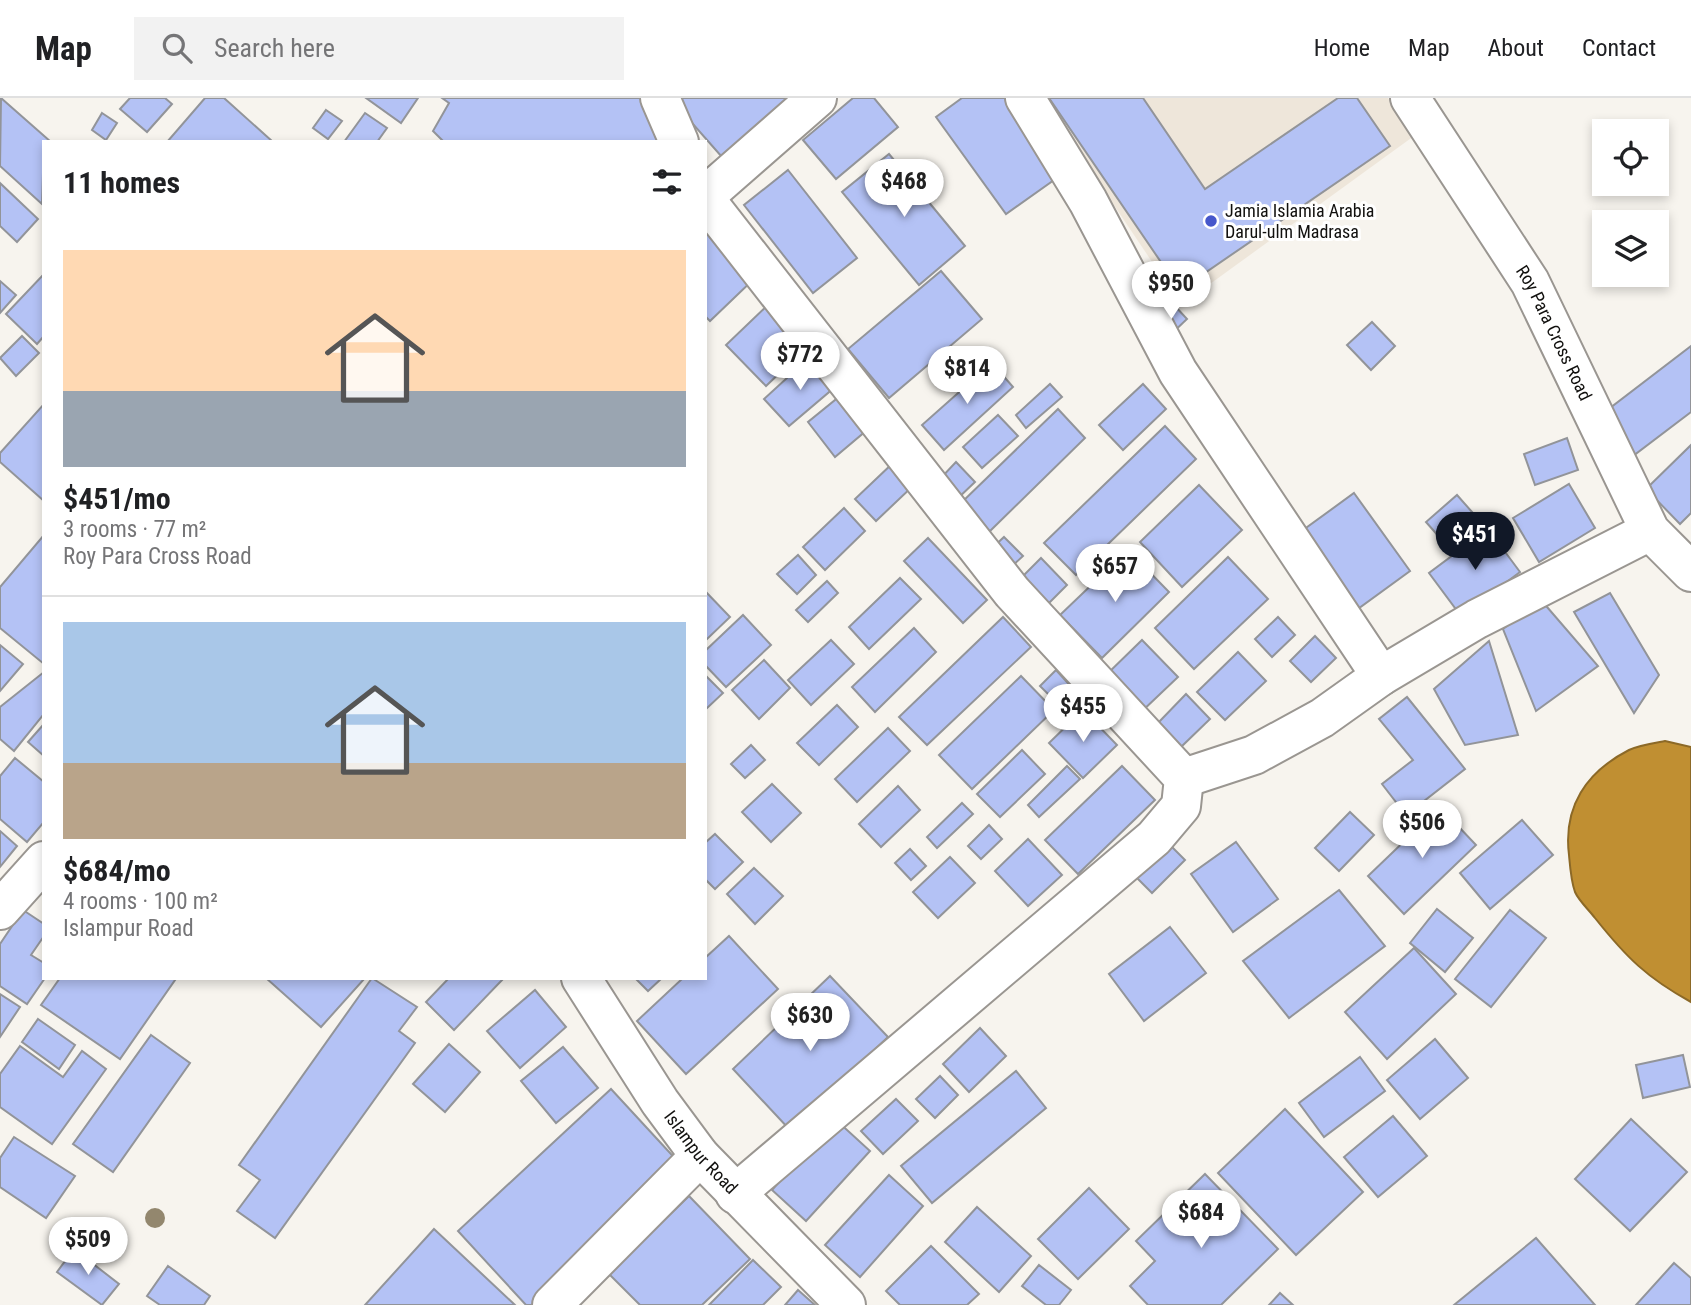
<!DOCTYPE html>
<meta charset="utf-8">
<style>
:root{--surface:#fff;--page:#f2f2f2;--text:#202124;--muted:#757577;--line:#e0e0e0;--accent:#111827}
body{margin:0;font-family:"Roboto Condensed",sans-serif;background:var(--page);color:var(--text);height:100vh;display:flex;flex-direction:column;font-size:26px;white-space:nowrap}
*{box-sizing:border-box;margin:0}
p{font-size:23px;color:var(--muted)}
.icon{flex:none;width:38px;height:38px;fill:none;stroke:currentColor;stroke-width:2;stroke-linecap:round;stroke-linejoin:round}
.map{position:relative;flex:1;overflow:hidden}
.panel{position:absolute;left:42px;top:42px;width:665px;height:840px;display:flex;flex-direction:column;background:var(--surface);border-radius:0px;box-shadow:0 4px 10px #0003}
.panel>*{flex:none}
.controls{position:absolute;left:1592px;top:21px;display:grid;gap:14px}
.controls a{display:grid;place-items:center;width:77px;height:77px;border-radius:0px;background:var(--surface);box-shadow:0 4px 10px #0003;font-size:35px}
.price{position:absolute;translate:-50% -60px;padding:0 16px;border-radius:24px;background:#fff;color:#222;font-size:23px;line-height:46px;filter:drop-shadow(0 2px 4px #0008)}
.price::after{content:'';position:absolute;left:50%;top:42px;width:21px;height:16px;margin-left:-10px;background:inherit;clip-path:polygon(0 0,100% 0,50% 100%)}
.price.active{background:var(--accent);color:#fff}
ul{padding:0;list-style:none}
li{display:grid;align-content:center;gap:14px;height:371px;padding:0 21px}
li+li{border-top:2px solid var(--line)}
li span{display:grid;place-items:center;height:217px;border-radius:0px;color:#555}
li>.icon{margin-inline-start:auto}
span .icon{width:126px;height:126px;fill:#fffc;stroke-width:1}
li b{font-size:30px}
h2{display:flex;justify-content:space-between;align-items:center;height:84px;padding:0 21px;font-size:30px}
header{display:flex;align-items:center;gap:42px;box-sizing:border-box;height:98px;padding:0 35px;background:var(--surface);border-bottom:2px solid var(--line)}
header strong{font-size:33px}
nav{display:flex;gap:38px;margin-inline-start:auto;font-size:24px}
.search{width:490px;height:63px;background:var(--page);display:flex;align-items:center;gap:18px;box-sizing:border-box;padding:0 24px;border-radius:0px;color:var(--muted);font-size:26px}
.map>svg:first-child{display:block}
.built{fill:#eee6da}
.water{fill:#c08f32;stroke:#8c6927;stroke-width:2}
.building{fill:#b4c2f5;stroke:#929499;stroke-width:2}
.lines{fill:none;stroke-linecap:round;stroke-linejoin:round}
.street-casing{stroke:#9a9691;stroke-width:42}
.secondary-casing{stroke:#9a9691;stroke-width:42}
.street{stroke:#fff;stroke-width:38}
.secondary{stroke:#fff;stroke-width:38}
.tree{fill:#93876e}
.poi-dot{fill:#4657cb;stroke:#fff;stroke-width:2.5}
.labels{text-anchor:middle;stroke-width:6;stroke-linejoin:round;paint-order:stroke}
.poi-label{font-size:18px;fill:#11100e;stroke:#fff;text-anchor:start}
.street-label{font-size:18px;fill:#11100e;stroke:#fff}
</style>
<header>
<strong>Map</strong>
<div class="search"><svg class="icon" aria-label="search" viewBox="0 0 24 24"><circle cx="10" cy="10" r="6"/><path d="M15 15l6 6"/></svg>Search here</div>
<nav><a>Home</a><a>Map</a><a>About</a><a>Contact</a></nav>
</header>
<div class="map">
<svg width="1691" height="1207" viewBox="0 0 1691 1207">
<rect width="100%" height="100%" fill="#f7f4ee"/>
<path class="built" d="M1042 0H1388L1414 38 1181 207Z"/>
<path class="water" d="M1665 643 1691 649V904C1647 880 1626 859 1595 820 1589 812 1579 803 1575 794 1571 783 1570 768 1569 757 1563 709 1586 674 1629 652 1639 647 1654 645 1665 643Z"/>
<g class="building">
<path d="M1 0 51 44H44L42 106 0 68Z"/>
<path d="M130 0H165L172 6 147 34 120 11Z"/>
<path d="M205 0H224L273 44H167Z"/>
<path d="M366 0H418L401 25Z"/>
<path d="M442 0H640L655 25 660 44H444L433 33 449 5Z"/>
<path d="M670 0H788L722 59Z"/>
<path d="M853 0H874L898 29 836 81 803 42Z"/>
<path d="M962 0H1006L1061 77 1006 116 936 19Z"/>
<path d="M1049 0H1143L1205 91 1338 0H1357L1390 48 1180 192Z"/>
<path d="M326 12 342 23 328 41 313 30Z"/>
<path d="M102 15 117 25 106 42 92 32Z"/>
<path d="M365 15 387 30 377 44H344Z"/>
<path d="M889 56 965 148 919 187 842 94Z"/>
<path d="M788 72 857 160 813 195 744 107Z"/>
<path d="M0 85 38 121 17 144 0 128Z"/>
<path d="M705 124 757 178 710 223 705 218Z"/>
<path d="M941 173 982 221 889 300 848 251Z"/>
<path d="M44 176V238L37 246 6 216Z"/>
<path d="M0 183 16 197 0 215Z"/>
<path d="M771 204 810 246 766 288 726 247Z"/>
<path d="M1174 207 1187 221 1168 239 1154 225Z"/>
<path d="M1372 224 1395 248 1371 272 1347 247Z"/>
<path d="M22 238 39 255 16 278 0 260Z"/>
<path d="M1691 248V314L1629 361 1597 320Z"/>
<path d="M811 258 835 289 789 328 764 301Z"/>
<path d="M992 265 1013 289 944 352 922 327Z"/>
<path d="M1050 286 1062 299 1026 330 1016 317Z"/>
<path d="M1143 286 1166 311 1123 352 1099 327Z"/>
<path d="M840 298 867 332 835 359 808 324Z"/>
<path d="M44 306V403L0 364V355Z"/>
<path d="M1058 311 1085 340 989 434 961 405Z"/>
<path d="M998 317 1018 338 982 370 963 349Z"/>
<path d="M1165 328 1196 361 1076 477 1044 445Z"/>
<path d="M1567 340 1578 372 1535 387 1524 356Z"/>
<path d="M1691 347V415L1680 426 1646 391Z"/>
<path d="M894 364 915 386 876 423 855 401Z"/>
<path d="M956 364 975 384 956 402 938 383Z"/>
<path d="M1569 386 1595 430 1539 464 1513 420Z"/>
<path d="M1199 387 1242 432 1182 489 1140 444Z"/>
<path d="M1354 395 1410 473 1355 513 1299 435Z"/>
<path d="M1457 397 1480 423 1449 450 1426 424Z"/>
<path d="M844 410 865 433 825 472 803 449Z"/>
<path d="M1488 431 1520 474 1461 518 1429 475Z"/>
<path d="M44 437V566L0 530V489Z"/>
<path d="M1004 439 1023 458 1009 471 990 452Z"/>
<path d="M928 440 987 502 963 525 904 463Z"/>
<path d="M1128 452 1169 494 1102 560 1060 517Z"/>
<path d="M798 457 816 477 797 496 777 476Z"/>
<path d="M1228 459 1268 501 1194 571 1155 530Z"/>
<path d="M1041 460 1067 487 1048 506 1022 479Z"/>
<path d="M900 480 921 501 869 551 849 529Z"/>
<path d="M827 483 838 495 808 524 796 512Z"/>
<path d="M705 493 730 519 705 543Z"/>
<path d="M1610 495 1659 577 1634 615 1574 514Z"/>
<path d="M1541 502 1598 568 1536 613 1503 531Z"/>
<path d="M743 517 771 547 726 589 705 567V553Z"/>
<path d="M1003 519 1031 549 927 647 899 619Z"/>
<path d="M1278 519 1295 537 1272 559 1255 541Z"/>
<path d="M914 530 936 554 875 614 852 589Z"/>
<path d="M1315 538 1336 560 1311 584 1290 563Z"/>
<path d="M831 542 854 566 811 607 788 582Z"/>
<path d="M1142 542 1178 579 1139 616 1104 579Z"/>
<path d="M1489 543 1518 637 1465 647 1434 591Z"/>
<path d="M0 547 23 566 0 593Z"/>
<path d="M1238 554 1266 583 1225 622 1197 594Z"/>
<path d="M764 562 790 590 759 621 732 592Z"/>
<path d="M1056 572 1076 594 1060 608 1040 588Z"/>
<path d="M44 574V616L14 653 0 641V609Z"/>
<path d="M705 577 723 595 705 612Z"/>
<path d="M1021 578 1054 612 972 691 939 657Z"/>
<path d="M1186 596 1210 621 1181 649 1157 626Z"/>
<path d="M1407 599 1465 671 1406 717 1382 686 1413 662 1379 621Z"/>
<path d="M837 607 858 629 819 667 797 645Z"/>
<path d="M1083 612 1117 647 1083 680 1049 645Z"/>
<path d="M44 626V658L28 644Z"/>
<path d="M888 630 910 653 857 704 835 681Z"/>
<path d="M751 647 765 662 745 680 731 666Z"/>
<path d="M1022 652 1045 676 1000 719 977 696Z"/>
<path d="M15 660 44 684V724L27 744 0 721V678Z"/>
<path d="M1067 668 1080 681 1039 719 1028 707Z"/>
<path d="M1122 668 1155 702 1078 776 1045 742Z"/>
<path d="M772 686 801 715 771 744 742 714Z"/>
<path d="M898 688 920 712 881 749 859 726Z"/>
<path d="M962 705 973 716 937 750 927 739Z"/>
<path d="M1440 709 1476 747 1404 816 1368 778Z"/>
<path d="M1350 714 1374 737 1339 773 1315 750Z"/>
<path d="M1522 722 1553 757 1490 811 1460 775Z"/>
<path d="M989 727 1002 741 981 761 968 748Z"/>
<path d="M0 733 17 748 0 769Z"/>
<path d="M715 736 743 764 715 791 705 781V745Z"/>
<path d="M1028 741 1062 777 1028 808 995 773Z"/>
<path d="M1165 742 1185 762 1152 795 1131 774Z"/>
<path d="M1236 744 1278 801 1233 834 1191 776Z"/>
<path d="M910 751 926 768 911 782 895 765Z"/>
<path d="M950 759 975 785 938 820 913 794Z"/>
<path d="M754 770 783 798 755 826 727 796Z"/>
<path d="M1339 792 1385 848 1289 920 1243 863Z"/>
<path d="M1437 811 1473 840 1445 874 1410 845Z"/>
<path d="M23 812 44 826V838L31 857 44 865 45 880 27 906 0 888V846Z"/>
<path d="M1510 812 1546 840 1491 909 1455 881Z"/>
<path d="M1170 829 1206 875 1144 923 1109 876Z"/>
<path d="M729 838 778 891 686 976 637 923 683 880H705V860Z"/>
<path d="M1414 850 1456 896 1387 961 1345 914Z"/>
<path d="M830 878 888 939 790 1032 733 971Z"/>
<path d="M60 880H173L175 882 120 961 41 907Z"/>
<path d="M266 880H365L321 929Z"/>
<path d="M372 880 417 909 399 933 415 945 275 1140 237 1113 260 1082 239 1067Z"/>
<path d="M449 880H504L454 932 426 904Z"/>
<path d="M635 880H662L648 893Z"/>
<path d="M535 892 566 929 520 970 487 933Z"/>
<path d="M0 896 20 909 0 939Z"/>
<path d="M38 921 75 947 59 971 22 944Z"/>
<path d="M980 930 1006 958 969 994 943 966Z"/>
<path d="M151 937 190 965 113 1074 73 1046Z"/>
<path d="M1435 941 1468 980 1420 1021 1387 982Z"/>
<path d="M449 946 480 974 445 1014 413 986Z"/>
<path d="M20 948 63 979 82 953 106 971 52 1046 0 1009V976Z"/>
<path d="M563 949 598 990 556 1025 521 983Z"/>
<path d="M1683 957 1690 989 1643 1000 1636 967Z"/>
<path d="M1360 959 1385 993 1324 1039 1299 1005Z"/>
<path d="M1016 973 1046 1010 932 1105 901 1068Z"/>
<path d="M940 978 958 997 935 1020 916 1001Z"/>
<path d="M611 991 682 1068 533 1207H526L458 1133Z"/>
<path d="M896 1001 918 1023 883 1056 861 1033Z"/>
<path d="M1285 1011 1363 1094 1296 1157 1218 1075Z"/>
<path d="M1393 1018 1427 1058 1378 1099 1344 1059Z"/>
<path d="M835 1021 870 1053 806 1123 772 1092Z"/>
<path d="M1631 1021 1687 1074 1630 1133 1575 1081Z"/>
<path d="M14 1039 75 1078 46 1120 0 1089V1060Z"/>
<path d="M1205 1076 1278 1151 1221 1207H1148L1130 1188 1155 1163 1136 1143Z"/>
<path d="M889 1077 923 1108 860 1179 825 1147Z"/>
<path d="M1089 1090 1129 1131 1078 1181 1038 1141Z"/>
<path d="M689 1098 750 1161 702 1207H640L609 1176Z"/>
<path d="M977 1109 1031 1158 999 1194 945 1144Z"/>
<path d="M434 1131 515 1207H365Z"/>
<path d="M1536 1140 1595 1207H1454Z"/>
<path d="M931 1148 979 1196 967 1207H900L886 1193Z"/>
<path d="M74 1151 119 1186 102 1207 57 1174Z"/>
<path d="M753 1162 781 1189 763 1207H709Z"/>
<path d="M1674 1165 1691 1180V1207H1636Z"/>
<path d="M1039 1167 1071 1192 1059 1207H1046L1022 1188Z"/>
<path d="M168 1168 210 1198 204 1207H160L147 1198Z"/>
<path d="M798 1192 815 1207H785Z"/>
<path d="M1280 1195 1293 1207H1269Z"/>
</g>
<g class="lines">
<g class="street-casing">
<g id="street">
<path d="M1025 0 1088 103 1178 274 1381 578"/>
<path id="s1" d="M1410 0 1530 184 1650 433 1691 474"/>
<path d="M705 101 1012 494 1184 680 1181 708 1154 740 735 1096"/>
<path d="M1184 680 1254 657 1322 620 1381 578 1477 521 1650 433"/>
<path id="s2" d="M581 880 660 1004 700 1058 846 1207"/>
<path d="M552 1207 700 1058"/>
</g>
</g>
<g class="secondary-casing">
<g id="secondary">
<path d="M660 0 679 44"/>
<path d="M705 98 817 0"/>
<path d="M0 812 44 763"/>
</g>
</g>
<use href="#street" class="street"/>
<use href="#secondary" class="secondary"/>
</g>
<circle class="tree" cx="155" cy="1120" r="10"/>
<circle class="poi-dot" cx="1211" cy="123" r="7"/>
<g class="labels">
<g class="poi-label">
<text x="1225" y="119">Jamia Islamia Arabia<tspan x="1225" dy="21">Darul-ulm Madrasa</tspan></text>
</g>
<g class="street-label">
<text dy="6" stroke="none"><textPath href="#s1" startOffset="276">Roy Para Cross Road</textPath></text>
<text dy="6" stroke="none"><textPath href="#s2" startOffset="212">Islampur Road</textPath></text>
</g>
</g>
</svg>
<div class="controls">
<a><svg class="icon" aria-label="locate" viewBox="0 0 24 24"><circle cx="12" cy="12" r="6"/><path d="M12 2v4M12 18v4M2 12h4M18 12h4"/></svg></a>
<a><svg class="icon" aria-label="layers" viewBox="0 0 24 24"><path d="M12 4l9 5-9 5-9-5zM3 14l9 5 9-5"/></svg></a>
</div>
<b class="price" style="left:904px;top:121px">$468</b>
<b class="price" style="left:1171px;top:223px">$950</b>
<b class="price" style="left:800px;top:294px">$772</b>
<b class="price" style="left:967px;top:308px">$814</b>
<b class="price active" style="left:1475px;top:474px">$451</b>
<b class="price" style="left:1115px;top:506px">$657</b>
<b class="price" style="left:1083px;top:646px">$455</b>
<b class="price" style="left:1422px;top:762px">$506</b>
<b class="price" style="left:810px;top:955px">$630</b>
<b class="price" style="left:1201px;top:1152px">$684</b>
<b class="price" style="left:88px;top:1179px">$509</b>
<section class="panel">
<h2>11 homes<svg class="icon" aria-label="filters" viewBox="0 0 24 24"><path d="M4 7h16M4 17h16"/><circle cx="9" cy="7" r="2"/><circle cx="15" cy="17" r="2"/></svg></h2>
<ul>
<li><span style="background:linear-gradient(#ffd9b3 65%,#9aa5b1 0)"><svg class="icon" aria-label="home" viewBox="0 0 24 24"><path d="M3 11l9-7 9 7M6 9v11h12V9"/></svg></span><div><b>$451/mo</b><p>3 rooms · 77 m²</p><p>Roy Para Cross Road</p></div></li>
<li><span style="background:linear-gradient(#a9c7e8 65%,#b9a48a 0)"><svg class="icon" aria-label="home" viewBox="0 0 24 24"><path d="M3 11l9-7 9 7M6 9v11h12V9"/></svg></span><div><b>$684/mo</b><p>4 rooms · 100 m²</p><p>Islampur Road</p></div></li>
</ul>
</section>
</div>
